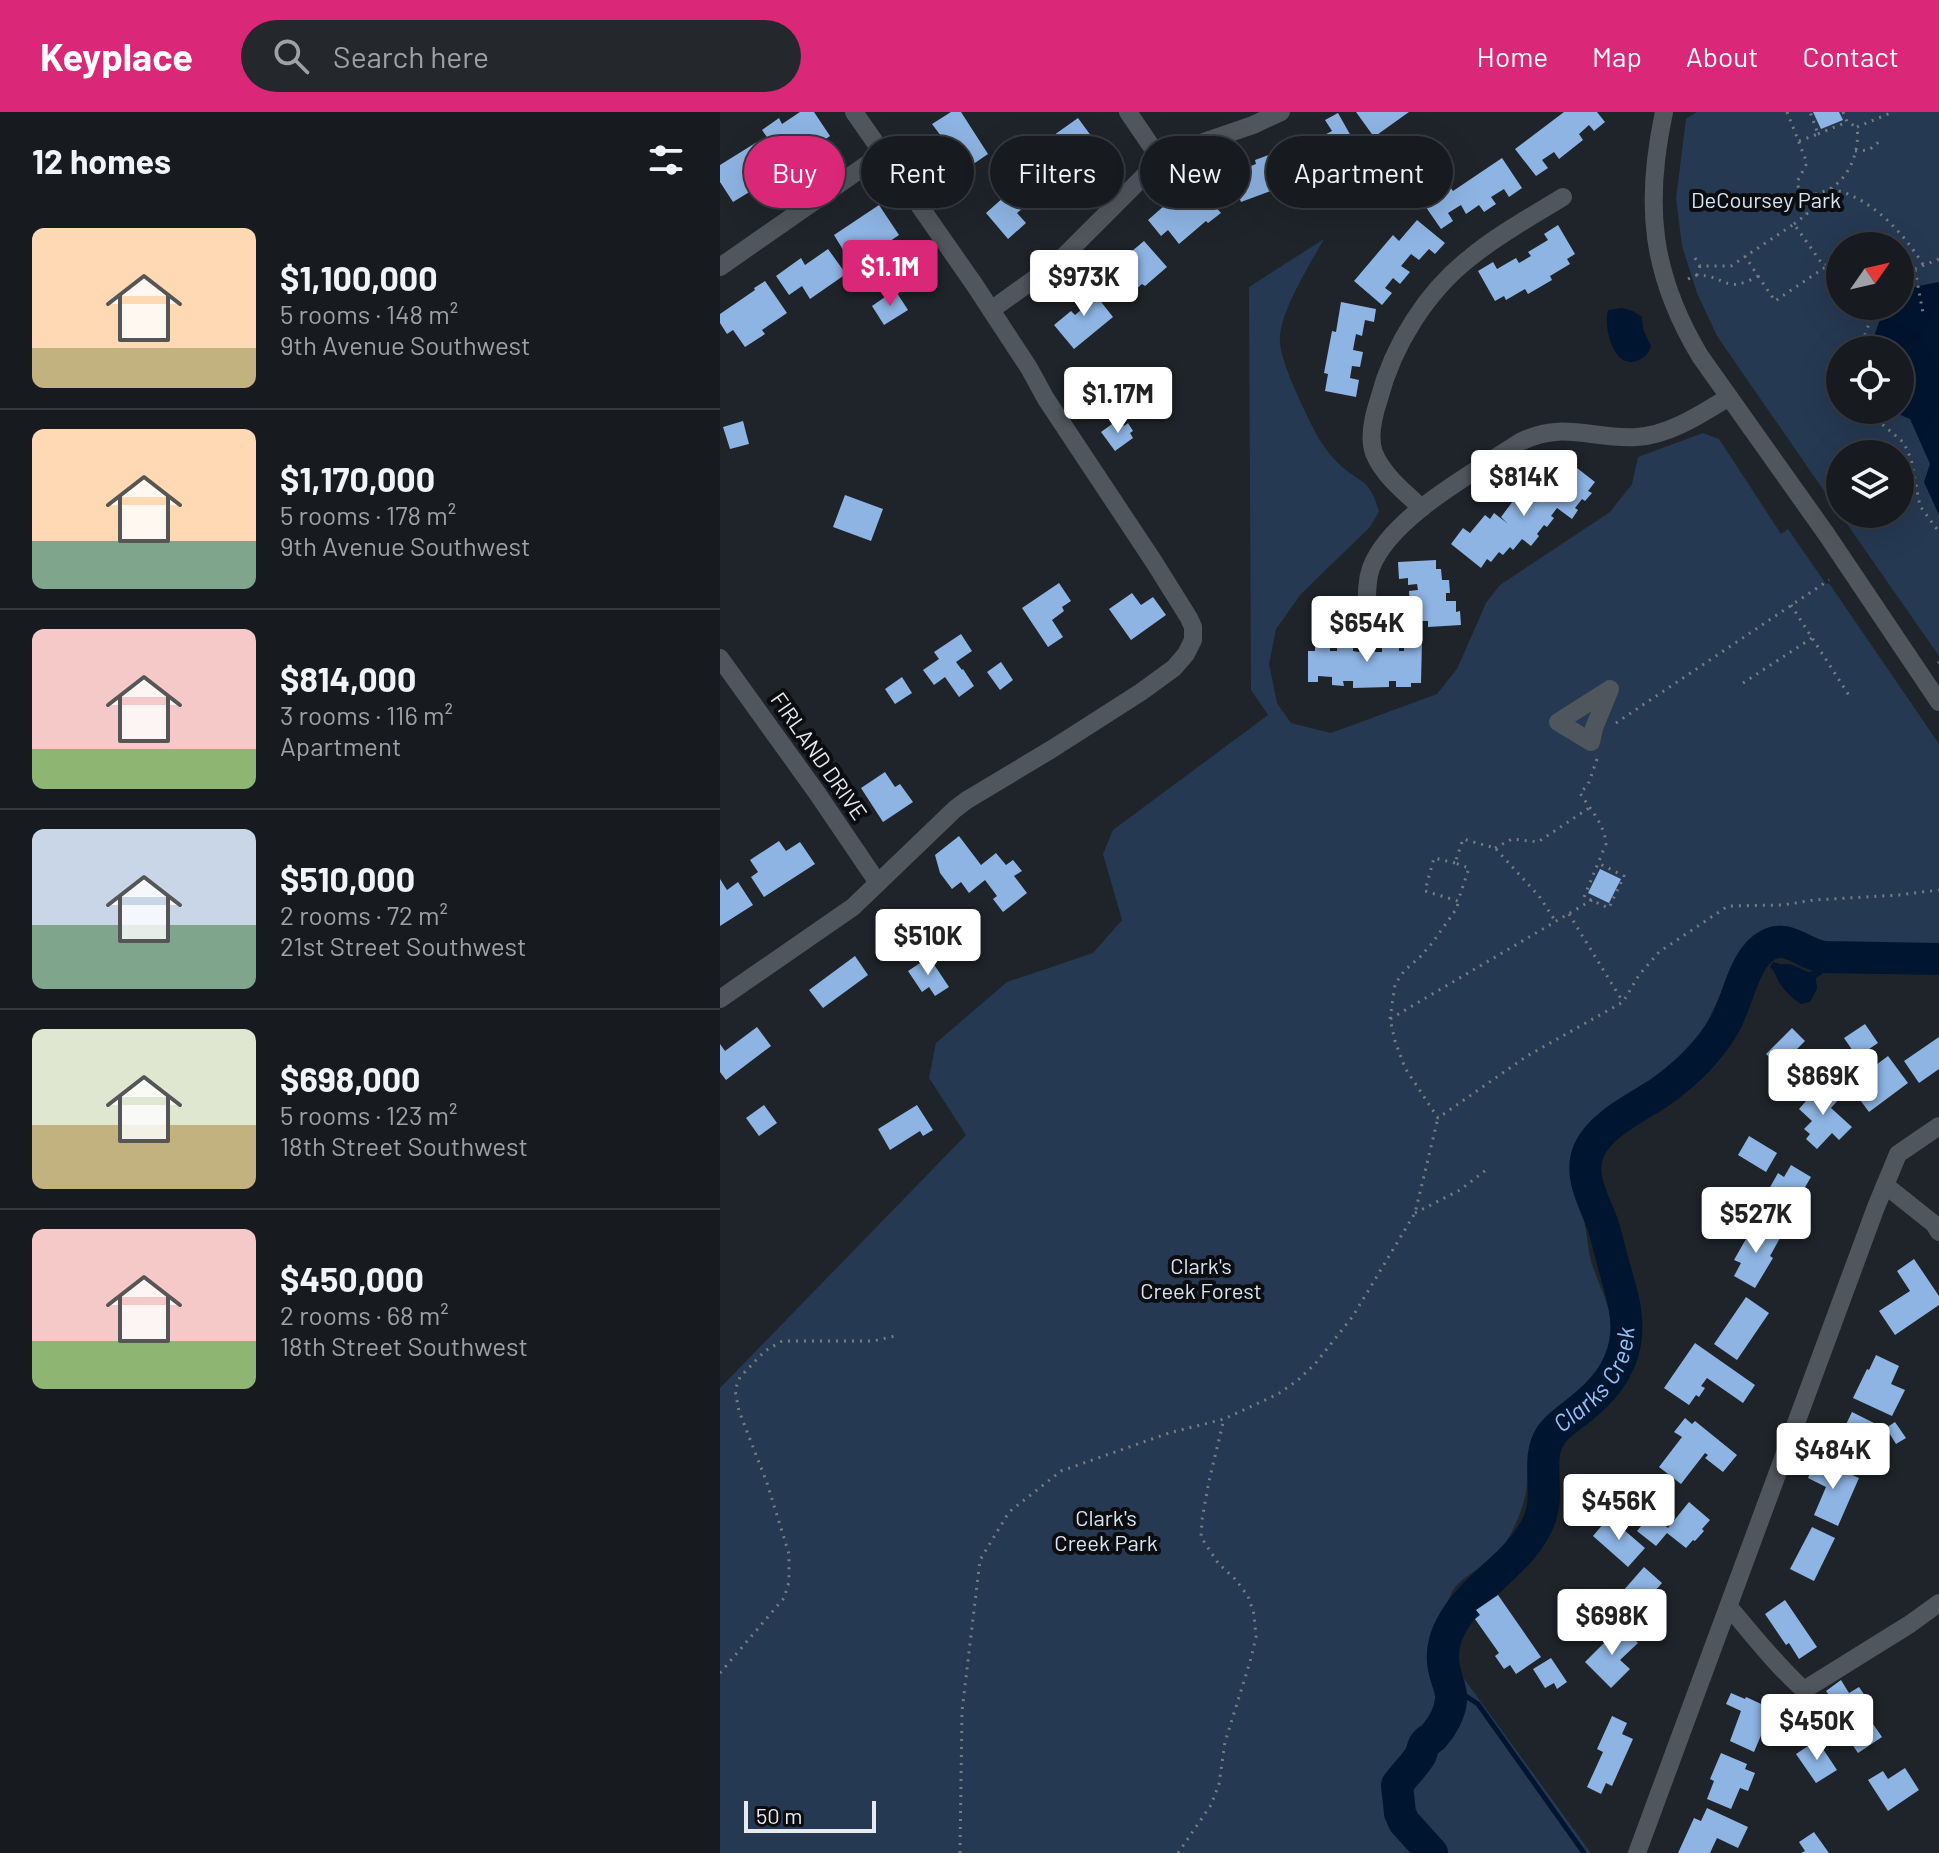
<!DOCTYPE html>
<meta charset="utf-8">
<style>
:root{--surface:#171b20;--page:#24282d;--text:#f1f3f6;--muted:#9ea1a5;--line:#36393e;--accent:#db2777}
body{margin:0;font-family:Barlow,sans-serif;background:var(--page);color:var(--text);height:100vh;display:flex;flex-direction:column;font-size:30px;white-space:nowrap}
*{box-sizing:border-box;margin:0}
p{font-size:26px;color:var(--muted)}
.icon{flex:none;width:44px;height:44px;fill:none;stroke:currentColor;stroke-width:2;stroke-linecap:round;stroke-linejoin:round}
.map{position:relative;flex:1;overflow:hidden}
.drawer{display:flex;flex-direction:column;background:var(--surface);width:720px}
.drawer>*{flex:none}
.banner{position:absolute;left:24px;top:24px;width:760px;height:72px;display:flex;gap:16px}
.needle{width:52px;rotate:56deg}
.buttons{position:absolute;left:1106px;top:120px;display:grid;gap:16px}
.buttons a{display:grid;place-items:center;width:88px;height:88px;border-radius:50%;background:var(--surface);box-shadow:0 8px 32px #0002,0 0 0 2px var(--line);font-size:40px}
.scale{position:absolute;left:24px;bottom:20px;width:132px;box-sizing:border-box;padding-left:8px;border:4px solid #e7eaee;border-top:0;font-size:22px;line-height:28px;white-space:nowrap;color:#e7eaee;-webkit-text-stroke:6px #0b0d10;paint-order:stroke}
.price{position:absolute;translate:-50% -68px;padding:0 18px;border-radius:8px;background:#fff;color:#222;font-size:26px;line-height:52px;filter:drop-shadow(0 2px 4px #0008)}
.price::after{content:'';position:absolute;left:50%;top:48px;width:24px;height:18px;margin-left:-12px;background:inherit;clip-path:polygon(0 0,100% 0,50% 100%)}
.price.active{background:var(--accent);color:#fff}
ul{padding:0;list-style:none}
li{display:flex;align-items:center;gap:24px;height:200px;padding:0 32px}
li+li{border-top:2px solid var(--line)}
li span{display:grid;place-items:center;flex:none;width:224px;height:160px;border-radius:12px;color:#555}
li>.icon{margin-inline-start:auto}
span .icon{width:96px;height:96px;fill:#fffc;stroke-width:1}
li b{font-size:34px}
h2{display:flex;justify-content:space-between;align-items:center;height:96px;padding:0 32px;font-size:34px}
.chip{padding:0 28px;border-radius:36px;background:var(--surface);box-shadow:0 8px 32px #0002,0 0 0 2px var(--line);font-size:28px;line-height:72px}
.chip.active{background:var(--accent);color:#fff}
header{display:flex;align-items:center;gap:48px;box-sizing:border-box;height:112px;padding:0 40px;background:var(--accent);color:#fff}
header strong{font-size:38px}
nav{display:flex;gap:44px;margin-inline-start:auto;font-size:28px}
.search{width:560px;height:72px;background:var(--page);display:flex;align-items:center;gap:20px;box-sizing:border-box;padding:0 28px;border-radius:44px;color:var(--muted);font-size:30px}
main{display:flex;flex:1;min-height:0}
.map>svg:first-child{display:block}
.green{fill:#253952;fill-rule:evenodd}
.water{fill:#001530}
.lines{fill:none;stroke-linecap:round;stroke-linejoin:round}
.stream{stroke:#001530;stroke-width:5}
.river{stroke:#001530;stroke-width:32}
.building{fill:#8eb4e3}
.path{stroke:#787c81;stroke-width:3;stroke-dasharray:2 6;stroke-linecap:butt}
.minor{stroke:#50565d;stroke-width:18}
.labels{text-anchor:middle;stroke-width:8;stroke-linejoin:round;paint-order:stroke}
.park-label{font-size:22px;fill:#d9e4f2;stroke:#0b0d10}
.street-label{font-size:22px;fill:#e7eaee;stroke:#0b0d10}
.water-label{font-size:24px;font-style:italic;fill:#98c3f7;stroke:#0b0d10}
</style>
<header>
<strong>Keyplace</strong>
<div class="search"><svg class="icon" aria-label="search" viewBox="0 0 24 24"><circle cx="10" cy="10" r="6"/><path d="M15 15l6 6"/></svg>Search here</div>
<nav><a>Home</a><a>Map</a><a>About</a><a>Contact</a></nav>
</header>
<main>
<section class="drawer">
<h2>12 homes<svg class="icon" aria-label="filters" viewBox="0 0 24 24"><path d="M4 7h16M4 17h16"/><circle cx="9" cy="7" r="2"/><circle cx="15" cy="17" r="2"/></svg></h2>
<ul>
<li><span style="background:linear-gradient(#ffd9b3 75%,#c2b280 0)"><svg class="icon" aria-label="home" viewBox="0 0 24 24"><path d="M3 11l9-7 9 7M6 9v11h12V9"/></svg></span><div><b>$1,100,000</b><p>5 rooms · 148 m²</p><p>9th Avenue Southwest</p></div></li>
<li><span style="background:linear-gradient(#ffd9b3 70%,#7fa58c 0)"><svg class="icon" aria-label="home" viewBox="0 0 24 24"><path d="M3 11l9-7 9 7M6 9v11h12V9"/></svg></span><div><b>$1,170,000</b><p>5 rooms · 178 m²</p><p>9th Avenue Southwest</p></div></li>
<li><span style="background:linear-gradient(#f6c9c9 75%,#8fb573 0)"><svg class="icon" aria-label="home" viewBox="0 0 24 24"><path d="M3 11l9-7 9 7M6 9v11h12V9"/></svg></span><div><b>$814,000</b><p>3 rooms · 116 m²</p><p>Apartment</p></div></li>
<li><span style="background:linear-gradient(#c9d6e8 60%,#7fa58c 0)"><svg class="icon" aria-label="home" viewBox="0 0 24 24"><path d="M3 11l9-7 9 7M6 9v11h12V9"/></svg></span><div><b>$510,000</b><p>2 rooms · 72 m²</p><p>21st Street Southwest</p></div></li>
<li><span style="background:linear-gradient(#dfe7d0 60%,#c2b280 0)"><svg class="icon" aria-label="home" viewBox="0 0 24 24"><path d="M3 11l9-7 9 7M6 9v11h12V9"/></svg></span><div><b>$698,000</b><p>5 rooms · 123 m²</p><p>18th Street Southwest</p></div></li>
<li><span style="background:linear-gradient(#f6c9c9 70%,#8fb573 0)"><svg class="icon" aria-label="home" viewBox="0 0 24 24"><path d="M3 11l9-7 9 7M6 9v11h12V9"/></svg></span><div><b>$450,000</b><p>2 rooms · 68 m²</p><p>18th Street Southwest</p></div></li>
</ul>
</section>
<div class="map">
<svg width="1219" height="1741" viewBox="0 0 1219 1741">
<rect width="100%" height="100%" fill="#1f242a"/>
<g class="green">
<path d="M977 0H1219V544L1120 402H1180V342H1120V402L997 224 977 181 962 134 956 86 966 7ZM1120 134H1180V194H1120ZM1120 238H1180V298H1120Z"/>
<path d="M604 127C589 154 564 193 560 223 558 242 574 275 582 293 592 314 600 333 617 350 639 372 650 365 659 400L650 415 581 482 556 517 549 552 557 591 571 611 611 621 717 582 737 557 766 491 780 473 890 400 912 372 918 345 983 321 999 327 1061 422 1068 417 1106 472 1109 471 1219 632V840L1109 839C1086 834 1065 812 1041 823 1012 836 991 919 965 945 932 979 858 1007 856 1059 855 1079 863 1100 866 1119 868 1129 868 1139 871 1149 880 1179 901 1210 889 1241 881 1260 865 1275 850 1287 838 1296 821 1306 815 1320 807 1337 809 1361 806 1380 803 1397 795 1415 786 1430 780 1440 768 1447 760 1455 752 1461 742 1467 736 1474 726 1486 720 1516 718 1531L871 1741H0V1276L246 1023 209 966 216 931 287 870 373 841 402 808 383 742 393 718 548 603 531 578 529 175Z"/>
</g>
<g class="water">
<path d="M1219 170V403L1204 370 1210 352 1190 307 1169 298H1180V238H1149L1165 194H1180V181C1192 174 1205 173 1219 170Z"/>
<path d="M902 196 913 199 922 205 923 217 931 234C929 241 925 245 919 248 894 260 883 215 888 198Z"/>
<path d="M1053 850 1060 852H1070L1088 860 1101 858 1102 862 1096 866 1097 877 1090 890 1081 892C1073 887 1061 876 1057 866 1055 862 1054 858 1050 855Z"/>
</g>
<g class="lines">
<path class="stream" d="M729 1573 758 1592 864 1741"/>
<path class="river" id="s1" d="M712 1741 684 1710 680 1701 677 1673C684 1663 694 1654 700 1644 702 1641 702 1637 704 1633 708 1627 707 1630 713 1625 722 1615 730 1601 731 1588 732 1579 728 1572 726 1564 720 1546 723 1528 732 1512 754 1472 799 1453 818 1411 832 1382 814 1348 831 1323 838 1313 849 1306 858 1299 881 1281 900 1260 905 1231 910 1205 901 1179 894 1154 890 1140 887 1126 883 1113 874 1089 858 1063 869 1038 881 1012 916 996 939 981 966 962 989 940 1005 912 1018 889 1024 845 1048 833 1069 822 1084 843 1104 845L1219 847"/>
</g>
<g class="building">
<path d="M80 0H94L110 24 100 31 96 25 84 33 87 38 67 54 42 18 59 6 62 12Z"/>
<path d="M231 0H241L268 42 249 55 239 40 229 46 217 27 221 24 212 12Z"/>
<path d="M636 0H689L654 25Z"/>
<path d="M844 0H877L885 10 874 19 869 13 859 22 863 28 839 47 834 40 822 48 828 56 816 64 795 37Z"/>
<path d="M1093 0H1119L1123 8 1101 17Z"/>
<path d="M618 1 636 33 600 52 596 46 583 54 571 33 590 23 593 29 612 19 605 8Z"/>
<path d="M358 6 380 36 365 46 360 39 356 43 367 58 342 76 328 56 334 52 320 33Z"/>
<path d="M37 30 55 59 34 73 36 76 13 90 0 70V53Z"/>
<path d="M554 41 561 60 556 62 561 75 521 90 510 62 536 52 535 48Z"/>
<path d="M782 46 802 76 789 85 784 77 771 85 776 92 764 100 759 93 746 102 741 93 728 101 733 109 721 117 701 88 727 71 733 79Z"/>
<path d="M294 76 308 92 297 101 306 111 288 127 266 101Z"/>
<path d="M467 79 474 88 483 80 501 101 488 111 486 109 459 132 448 118 441 124 428 108 453 86 456 89Z"/>
<path d="M159 93 179 123 141 149 132 136 125 141 114 123Z"/>
<path d="M697 108 725 131 715 142 709 137 699 148 691 142 681 154 690 160 680 172 673 166 665 176 672 181 662 193 634 169 673 123 679 129Z"/>
<path d="M838 113 855 142 847 147 850 152 830 164 832 168 808 182 805 177 786 188 784 184 775 189 758 159 773 150 777 157 796 146 799 151 811 144 808 140 828 128 824 122Z"/>
<path d="M424 129 447 155 425 174 422 172 401 190 380 166Z"/>
<path d="M108 137 126 162 90 187 82 174 69 183 56 164 81 146 85 153Z"/>
<path d="M45 169 67 201 42 218 45 222 25 235 13 218 7 222 0 211V202L35 178 34 176Z"/>
<path d="M367 172 393 205 354 237 334 213 351 199 355 203 362 197 351 185Z"/>
<path d="M175 178 188 198 164 213 152 194Z"/>
<path d="M621 190 656 197 654 210 645 208 642 224 636 222 633 238 643 240 640 255 632 254 630 266 639 268 636 285 605 279 608 262 604 261 612 219 616 220Z"/>
<path d="M395 268 407 285 390 297 377 280Z"/>
<path d="M399 307 404 314 408 311 413 319 410 321 413 326 395 339 381 320Z"/>
<path d="M23 309 29 332 10 337 3 315Z"/>
<path d="M848 349 875 370 868 379 872 381 865 389 862 387 855 396 858 398 852 407 837 396 831 404 834 406 827 415 824 413 817 422 819 424 811 434 802 427 793 438 790 435 783 443 779 440 771 450 767 447 761 456 731 432 743 416 750 421 765 403 770 407 774 401 787 411 781 405 793 389 801 395 803 392 797 387 808 373 821 383 834 367 842 373 848 366 840 360Z"/>
<path d="M125 383 163 397 151 429 113 415Z"/>
<path d="M716 448V457H721L722 468H729L730 481H726V489H736V500L740 499 741 513 708 515V509H700L699 496H690L689 479 698 478 697 472 688 473V466L679 467 678 450Z"/>
<path d="M339 471 351 489 342 495 344 499 332 508 343 525 328 535 302 496Z"/>
<path d="M412 481 421 493 433 485 446 503 411 528 389 497Z"/>
<path d="M241 522 252 539 236 550 242 558 243 557 254 574 239 585 225 565 214 573 203 558 219 547 214 540Z"/>
<path d="M595 528H610V539H617V531H633V539L639 540 640 530H656L655 540H662V530H679V539H684V529H702L701 571H691V575H676V569H669V575L633 576V569H623L624 574 612 573V565L598 564V570H588V539H595Z"/>
<path d="M281 550 293 568 280 578 267 560Z"/>
<path d="M182 565 192 581 175 592 165 577Z"/>
<path d="M165 660 175 675 180 672 193 690 163 710 141 676Z"/>
<path d="M239 724 261 753 276 741 286 753 293 748 302 759 294 764 307 781 283 800 273 787 277 784 265 768 249 781 241 770 232 777 220 761 215 743Z"/>
<path d="M59 729 66 739 80 730 95 752 44 785 31 765 38 760 30 748Z"/>
<path d="M880 757 901 767 889 791 868 781Z"/>
<path d="M0 767 7 778 18 770 33 793 0 814Z"/>
<path d="M135 844 148 863 103 896 89 878Z"/>
<path d="M209 845 229 875 215 884 209 875 202 880 188 859Z"/>
<path d="M1145 912 1158 931 1137 945 1124 926Z"/>
<path d="M37 915 51 934 6 968 0 960V932L5 939Z"/>
<path d="M1072 916 1085 929 1073 941 1081 950 1068 963 1046 942Z"/>
<path d="M1219 925V957L1199 971 1184 949Z"/>
<path d="M1168 944 1188 971 1149 1000 1129 973Z"/>
<path d="M1101 972 1119 987 1111 996 1132 1015 1119 1028 1112 1021 1097 1037 1086 1027 1090 1022 1084 1017 1092 1009 1079 997Z"/>
<path d="M44 993 57 1011 39 1024 26 1006Z"/>
<path d="M197 993 213 1018 203 1024 200 1019 170 1038 158 1017Z"/>
<path d="M1029 1024 1057 1041 1046 1060 1018 1043Z"/>
<path d="M1071 1053 1091 1065 1061 1116 1035 1102 1058 1061 1064 1065Z"/>
<path d="M1035 1111 1060 1126 1050 1144 1053 1146 1035 1176 1014 1164 1021 1151 1014 1148Z"/>
<path d="M1194 1147 1219 1184V1193L1175 1223 1159 1199 1190 1179 1177 1159Z"/>
<path d="M1026 1185 1049 1201 1017 1248 994 1232Z"/>
<path d="M975 1231 1035 1273 1023 1291 987 1266 981 1274 985 1276 979 1285 976 1283 969 1293 944 1276Z"/>
<path d="M1156 1243 1179 1254 1171 1272 1185 1278 1172 1304 1133 1286 1147 1257 1149 1258Z"/>
<path d="M1132 1300 1156 1312 1135 1355 1113 1345 1121 1330 1118 1329Z"/>
<path d="M965 1306 972 1312 975 1309 1017 1343 1003 1360 985 1346 988 1343 985 1341 961 1372 939 1355 962 1325 954 1320Z"/>
<path d="M1175 1310 1186 1326 1176 1332 1166 1316Z"/>
<path d="M1096 1347 1139 1366 1118 1414 1094 1403 1106 1375 1088 1366Z"/>
<path d="M969 1390 990 1408 982 1417 984 1419 975 1429 973 1428 966 1436 947 1421 936 1434 917 1419 931 1402 948 1416Z"/>
<path d="M889 1405 925 1436 908 1455 873 1424Z"/>
<path d="M1092 1415 1115 1426 1094 1469 1070 1457Z"/>
<path d="M924 1455 942 1471 928 1487 944 1501 930 1517 896 1487Z"/>
<path d="M778 1483 821 1545 796 1562 790 1553 784 1557 775 1544 779 1541 755 1507 760 1503 756 1498Z"/>
<path d="M1065 1488 1097 1535 1079 1547 1069 1531 1066 1533 1045 1502Z"/>
<path d="M901 1514 918 1531 900 1548 910 1557 891 1576 865 1550Z"/>
<path d="M831 1546 847 1570 837 1577 834 1571 825 1576 813 1557Z"/>
<path d="M1121 1568 1129 1581 1139 1575 1152 1594 1144 1599 1162 1625 1138 1641 1121 1616 1128 1611 1106 1579Z"/>
<path d="M1011 1581 1025 1587 1026 1585 1063 1602 1053 1626 1042 1621 1034 1640 1010 1629 1021 1599 1006 1592Z"/>
<path d="M892 1604 907 1611 902 1622 913 1627 892 1674 886 1671 881 1682 867 1675 883 1640 877 1637Z"/>
<path d="M1097 1628 1117 1658 1096 1671 1076 1642Z"/>
<path d="M1001 1641 1027 1652 1025 1657 1035 1661 1028 1679 1020 1676 1011 1697 987 1687 994 1669 990 1667Z"/>
<path d="M1185 1656 1199 1678 1168 1699 1148 1668 1163 1659 1168 1667Z"/>
<path d="M987 1696 1028 1715 1018 1736 997 1726 990 1741H958L974 1706 981 1709Z"/>
<path d="M1094 1720 1109 1741H1081L1085 1739 1079 1730Z"/>
</g>
<g class="lines">
<g class="path">
<path d="M1067 0 1087 51 1077 70 1081 86"/>
<path d="M1123 0 1127 10 1137 15"/>
<path d="M1137 15 1173 0"/>
<path d="M1098 22 1127 10"/>
<path d="M1079 29 1098 22 1090 0"/>
<path d="M1135 39 1149 38 1161 28"/>
<path d="M1111 77C1151 85 1183 120 1204 154"/>
<path d="M1074 112 1087 102 1081 86C1090 83 1103 81 1111 76 1131 64 1140 36 1137 15"/>
<path d="M975 146 980 154H1011L1074 112 1103 153H1120"/>
<path d="M980 154 977 163C1008 164 1004 183 1038 164L1025 144"/>
<path d="M1195 158 1203 201"/>
<path d="M1180 163 1219 147"/>
<path d="M1038 164 1055 189 1107 154"/>
<path d="M968 167 977 163"/>
<path d="M1139 238 1152 204 1153 194"/>
<path d="M1134 298 1162 312 1184 331 1191 347 1200 394 1219 420"/>
<path d="M1071 493 1130 585"/>
<path d="M1218 551 1219 550"/>
<path d="M1023 571 1092 526"/>
<path d="M896 611 1109 468"/>
<path d="M877 647 868 673 860 681C870 697 885 713 886 732L864 785 889 796 904 764 878 751"/>
<path d="M775 736 792 727 818 730 869 696"/>
<path d="M735 751 714 746 705 779 738 789 749 756 735 751 743 727 775 736 819 784 836 810"/>
<path d="M872 788 670 907 675 929 685 956 718 1006 807 944 903 890 919 863 939 840 1008 794 1063 793 1094 788 1179 783 1219 778"/>
<path d="M849 802 903 890"/>
<path d="M670 907 675 872 685 858 700 845 713 830 737 796 738 790"/>
<path d="M695 1101 740 1078 766 1058"/>
<path d="M0 1561 64 1486 69 1470V1442L47 1371 19 1299 15 1278 20 1265 45 1239 62 1229H153L175 1224"/>
<path d="M240 1741 242 1599 260 1448 289 1400 341 1359 449 1321 504 1307 558 1282 578 1268 595 1252 633 1204 695 1101 718 1006"/>
<path d="M458 1741 491 1693 499 1672 505 1630 530 1550 536 1525 534 1502 528 1484 515 1467 498 1451 481 1425 482 1408 489 1369 504 1307"/>
</g>
<g class="minor">
<path d="M408 0 442 50"/>
<path d="M944 0C924 93 931 162 980 244L1107 423 1219 590"/>
<path d="M0 155 162 42"/>
<path d="M271 198 338 150 423 65 442 50 466 36 533 13 561 0"/>
<path d="M702 396C684 380 663 363 654 341 648 325 654 302 659 287 673 233 707 179 751 145 779 122 812 104 843 85"/>
<path d="M647 499C647 485 646 470 651 456 670 405 755 360 800 330 844 308 873 328 917 325 950 323 981 302 1009 285"/>
<path d="M0 546 97 681 158 771"/>
<path d="M890 577 874 616 871 630 838 610Z"/>
<path d="M0 887 133 795 235 697 247 688 332 637 421 580 454 556 466 542 473 528V515L469 506 434 450 326 287 309 256 254 172 134 0"/>
<path d="M1165 1073 1214 1112 1219 1120"/>
<path d="M1009 1495C1033 1523 1056 1553 1084 1578L1190 1512 1219 1491"/>
<path d="M917 1741 1156 1095 1178 1042 1219 1014"/>
</g>
</g>
<g class="labels">
<g class="park-label">
<text x="1046" y="96">DeCoursey Park</text>
<text x="481" y="1162">Clark's<tspan x="481" dy="25">Creek Forest</tspan></text>
<text x="386" y="1414">Clark's<tspan x="386" dy="25">Creek Park</tspan></text>
</g>
<g class="street-label">
<text transform="translate(99 644) rotate(55)" y="8">FIRLAND DRIVE</text>
</g>
<g class="water-label">
<text dy="8" stroke="none"><textPath href="#s1" startOffset="558">Clarks Creek</textPath></text>
</g>
</g>
</svg>
<div class="buttons">
<a><svg class="needle" viewBox="-14 -14 28 28"><path d="M0-13l5 13h-10z" fill="#e53935"/><path d="M0 13l5-13h-10z" fill="#9ea1a5"/></svg></a>
<a><svg class="icon" aria-label="locate" viewBox="0 0 24 24"><circle cx="12" cy="12" r="6"/><path d="M12 2v4M12 18v4M2 12h4M18 12h4"/></svg></a>
<a><svg class="icon" aria-label="layers" viewBox="0 0 24 24"><path d="M12 4l9 5-9 5-9-5zM3 14l9 5 9-5"/></svg></a>
</div>
<div class="scale">50 m</div>
<b class="price active" style="left:170px;top:196px">$1.1M</b>
<b class="price" style="left:364px;top:206px">$973K</b>
<b class="price" style="left:398px;top:323px">$1.17M</b>
<b class="price" style="left:804px;top:406px">$814K</b>
<b class="price" style="left:647px;top:552px">$654K</b>
<b class="price" style="left:208px;top:865px">$510K</b>
<b class="price" style="left:1103px;top:1005px">$869K</b>
<b class="price" style="left:1036px;top:1143px">$527K</b>
<b class="price" style="left:1113px;top:1379px">$484K</b>
<b class="price" style="left:899px;top:1430px">$456K</b>
<b class="price" style="left:892px;top:1545px">$698K</b>
<b class="price" style="left:1097px;top:1650px">$450K</b>
<div class="banner">
<a class="chip active">Buy</a>
<a class="chip">Rent</a>
<a class="chip">Filters</a>
<a class="chip">New</a>
<a class="chip">Apartment</a>
</div>
</div>
</main>
